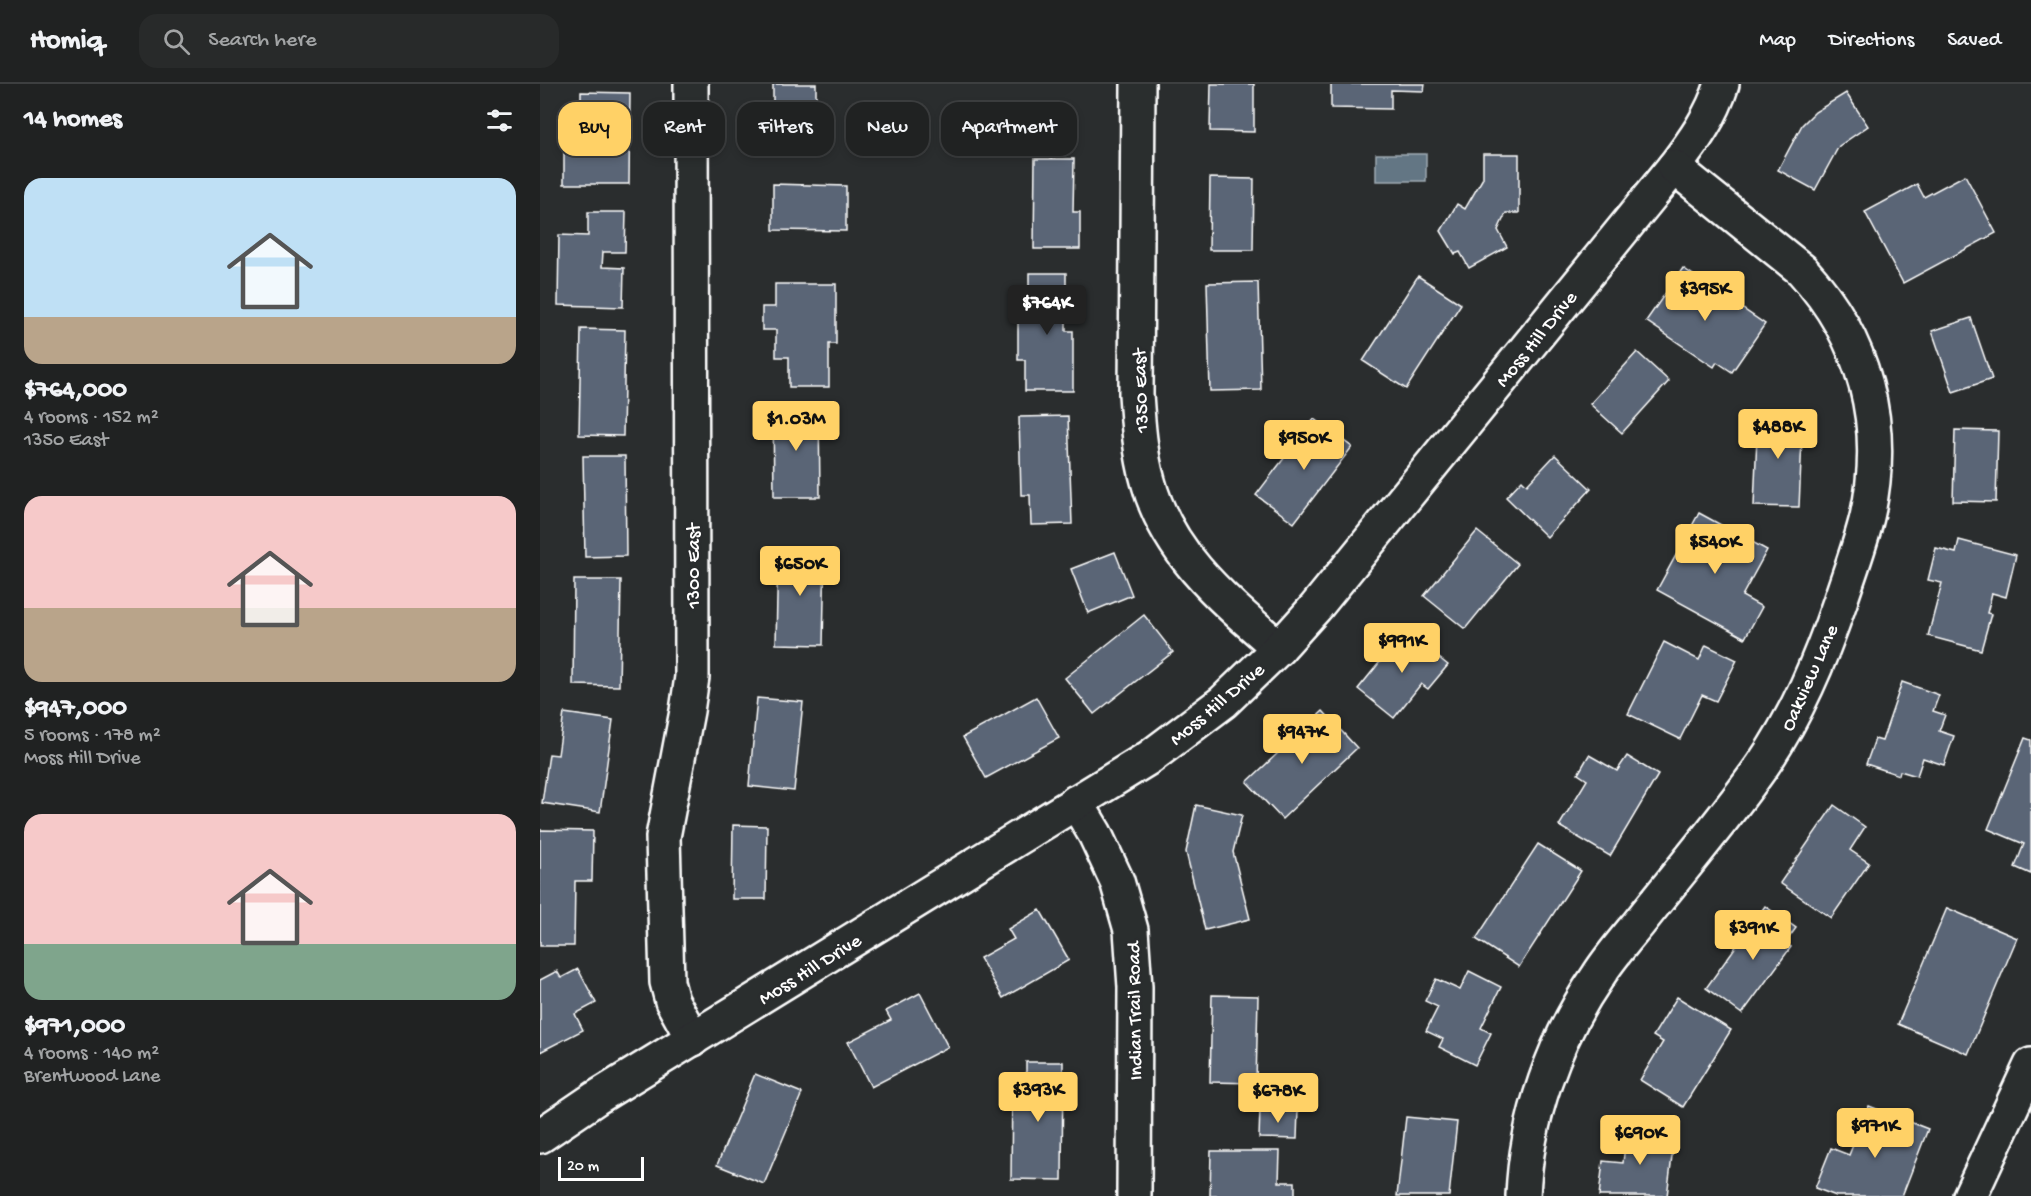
<!DOCTYPE html>
<meta charset="utf-8">
<style>
:root{--surface:#202222;--page:#282a2a;--text:#f1f3f6;--muted:#a2a4a5;--line:#3d3f40;--accent:#ffd166}
body{margin:0;font-family:"Gochi Hand",sans-serif;background:var(--page);color:var(--text);height:100vh;display:flex;flex-direction:column;font-size:22px;white-space:nowrap}
*{box-sizing:border-box;margin:0}
p{font-size:20px;color:var(--muted)}
.icon{flex:none;width:33px;height:33px;fill:none;stroke:currentColor;stroke-width:2;stroke-linecap:round;stroke-linejoin:round}
.map{position:relative;flex:1;overflow:hidden}
.sheet{display:flex;flex-direction:column;background:var(--surface);width:540px}
.sheet>*{flex:none}
.banner{position:absolute;left:18px;top:18px;width:570px;height:54px;display:flex;gap:12px}
.scale{position:absolute;left:18px;bottom:15px;width:86px;box-sizing:border-box;padding-left:6px;border:3px solid #fff;border-top:0;font-size:16px;line-height:21px;white-space:nowrap;color:#fff;-webkit-text-stroke:4px #2a2d2e;paint-order:stroke}
.price{position:absolute;translate:-50% -51px;padding:0 14px;border-radius:6px;background:var(--accent);color:#111;font-size:20px;line-height:39px;filter:drop-shadow(0 2px 3px #0008)}
.price::after{content:'';position:absolute;left:50%;top:36px;width:18px;height:14px;margin-left:-9px;background:inherit;clip-path:polygon(0 0,100% 0,50% 100%)}
.price.selected{background:#222;color:#fff}
ul{padding:0;list-style:none}
li{display:grid;align-content:center;gap:12px;height:318px;padding:0 24px}
li span{display:grid;place-items:center;height:186px;border-radius:18px;color:#555}
li>.icon{margin-inline-start:auto}
span .icon{width:108px;height:108px;fill:#fffc;stroke-width:1}
li b{font-size:26px}
h2{display:flex;justify-content:space-between;align-items:center;height:72px;padding:0 24px;font-size:26px}
.pill{padding:0 21px;border-radius:18px;background:var(--surface);box-shadow:0 3px 9px #0003,0 0 0 2px var(--line);font-size:21px;line-height:54px}
.pill.selected{background:var(--accent);color:#111}
header{display:flex;align-items:center;gap:36px;box-sizing:border-box;height:84px;padding:0 30px;background:var(--surface);border-bottom:2px solid var(--line)}
header strong{font-size:28px}
nav{display:flex;gap:33px;margin-inline-start:auto;font-size:21px}
.search{width:420px;height:54px;background:var(--page);display:flex;align-items:center;gap:15px;box-sizing:border-box;padding:0 21px;border-radius:18px;color:var(--muted);font-size:22px}
main{display:flex;flex:1;min-height:0}
.map>svg:first-child{display:block}
.water{fill:#637684;stroke:#a1adb5;stroke-width:1.5}
.building{fill:#5a6576;stroke:#fff;stroke-width:1.5}
.lines{fill:none;stroke-linecap:round;stroke-linejoin:round}
.minor-casing{stroke:#fff;stroke-width:38}
.minor{stroke:#2a2d2e;stroke-width:33}
.labels{text-anchor:middle;stroke-width:5;stroke-linejoin:round;paint-order:stroke}
.street-label{font-size:20px;fill:#fff;stroke:#2a2d2e}
</style>
<header>
<strong>Homiq</strong>
<div class="search"><svg class="icon" aria-label="search" viewBox="0 0 24 24"><circle cx="10" cy="10" r="6"/><path d="M15 15l6 6"/></svg>Search here</div>
<nav><a>Map</a><a>Directions</a><a>Saved</a></nav>
</header>
<main>
<section class="sheet">
<h2>14 homes<svg class="icon" aria-label="filters" viewBox="0 0 24 24"><path d="M4 7h16M4 17h16"/><circle cx="9" cy="7" r="2"/><circle cx="15" cy="17" r="2"/></svg></h2>
<ul>
<li><span style="background:linear-gradient(#bfe0f5 75%,#b9a48a 0)"><svg class="icon" aria-label="home" viewBox="0 0 24 24"><path d="M3 11l9-7 9 7M6 9v11h12V9"/></svg></span><div><b>$764,000</b><p>4 rooms · 152 m²</p><p>1350 East</p></div></li>
<li><span style="background:linear-gradient(#f6c9c9 60%,#b9a48a 0)"><svg class="icon" aria-label="home" viewBox="0 0 24 24"><path d="M3 11l9-7 9 7M6 9v11h12V9"/></svg></span><div><b>$947,000</b><p>5 rooms · 178 m²</p><p>Moss Hill Drive</p></div></li>
<li><span style="background:linear-gradient(#f6c9c9 70%,#7fa58c 0)"><svg class="icon" aria-label="home" viewBox="0 0 24 24"><path d="M3 11l9-7 9 7M6 9v11h12V9"/></svg></span><div><b>$971,000</b><p>4 rooms · 140 m²</p><p>Brentwood Lane</p></div></li>
</ul>
</section>
<div class="map">
<svg width="1491" height="1112" viewBox="0 0 1491 1112">
<rect width="100%" height="100%" fill="#2a2d2e"/>
<filter id="ink" filterUnits="userSpaceOnUse"><feTurbulence type="fractalNoise" baseFrequency=".0167" numOctaves="2"/><feDisplacementMap in="SourceGraphic" scale="12" xChannelSelector="R" yChannelSelector="G"/><feConvolveMatrix kernelMatrix="1 2 1 2 8 2 1 2 1" color-interpolation-filters="sRGB"/></filter>
<g filter="url(#ink)">
<rect class="water" x="836" y="70" width="50" height="27"/>
<g class="building">
<rect x="233" y="0" width="43" height="24"/>
<path d="M671 0H714V48L670 47Z"/>
<path d="M791 0H885L884 7 851 6V25L791 24Z"/>
<path d="M41 8 90 9 89 100H24V23H41Z"/>
<path d="M1306 9 1328 42 1299 62 1275 106 1238 86 1262 41 1275 28Z"/>
<path d="M943 70H979V129H966L958 146 967 163 929 184 920 168 915 170 901 147 917 120 925 125 943 94Z"/>
<path d="M495 75H534L533 128H540V165H494Z"/>
<path d="M1425 91 1456 149 1363 199 1325 128 1377 100 1384 113Z"/>
<path d="M670 94 714 95 713 166H669Z"/>
<path d="M233 100 306 102V147L233 146Z"/>
<path d="M48 128H86L85 168H63L62 183 84 184 83 223 18 221 19 151 48 152Z"/>
<path d="M1143 184 1225 240 1192 288 1177 278 1174 283 1106 237Z"/>
<path d="M489 189H526V247H533V307H485V276H478V235H489Z"/>
<path d="M878 192 921 220 866 305 823 277Z"/>
<path d="M718 198 721 306 670 307 667 199Z"/>
<path d="M235 200H296V260H289V303H249V273H236V246H222V223H235Z"/>
<path d="M1431 234 1452 295 1413 308 1392 247Z"/>
<path d="M41 245 85 246 83 352 39 351Z"/>
<path d="M1097 268 1129 297 1082 349 1050 320Z"/>
<path d="M233 324H279L280 413H234Z"/>
<path d="M1218 329 1263 331 1259 423 1214 422Z"/>
<path d="M528 332 532 440 491 441 490 411H481L479 333Z"/>
<path d="M774 335 812 363 754 439 716 411Z"/>
<path d="M1415 346 1458 347 1456 418 1413 417Z"/>
<path d="M1015 371 1051 405 1007 453 966 413 982 396 987 401Z"/>
<path d="M43 372H85L86 472 45 473Z"/>
<path d="M1159 429 1227 466 1202 512 1222 523 1205 554 1117 506Z"/>
<path d="M937 447 978 480 925 545 884 512Z"/>
<path d="M1419 456 1476 471 1466 513 1452 509 1447 529 1451 530 1441 566 1388 552 1402 499 1388 496 1396 464 1416 469Z"/>
<path d="M238 466 285 467 283 561 236 560Z"/>
<path d="M575 468 592 511 548 529 531 485Z"/>
<path d="M34 496H81L79 602 33 601Z"/>
<path d="M604 531 633 568 554 630 525 594Z"/>
<path d="M865 547 908 581 888 605 881 600 854 634 818 605Z"/>
<path d="M1124 558 1159 576 1166 561 1197 576 1176 617 1162 611 1140 655 1088 630Z"/>
<path d="M1362 598 1399 611 1393 627 1405 631 1399 647 1414 652 1404 681 1383 674 1377 692 1360 687 1359 691 1326 680 1335 655 1342 657Z"/>
<path d="M496 613 519 654 446 694 423 653Z"/>
<path d="M217 614 263 618 254 707 209 702Z"/>
<path d="M783 627 817 664 742 735 707 698Z"/>
<path d="M24 629 73 636 60 728 2 719 9 670 18 671Z"/>
<path d="M1485 654 1491 656V790L1475 783 1484 760 1448 745Z"/>
<path d="M1049 671 1077 687 1087 672 1118 691 1070 772 1019 742 1047 696 1038 690Z"/>
<path d="M656 721 702 731 693 768 710 835 665 846 646 768Z"/>
<path d="M1294 721 1325 743 1310 766 1329 779 1291 834 1240 799Z"/>
<path d="M193 741 227 742 226 815H192Z"/>
<path d="M0 746 53 747 52 797H35L34 862H0Z"/>
<path d="M998 760 1041 787 979 883 936 855Z"/>
<path d="M1225 822 1256 844 1245 859 1251 863 1202 930 1166 904Z"/>
<path d="M1407 824 1477 854 1428 970 1358 940Z"/>
<path d="M500 826 529 876 463 914 440 874 474 855 468 845Z"/>
<path d="M38 885 56 919 35 930 43 946 0 968V896L17 887 21 894Z"/>
<path d="M929 887 961 903 941 944 951 949 935 981 899 963 903 955 886 947 898 923 885 917 896 895 920 906Z"/>
<path d="M380 909 408 963 331 1003 308 958 351 936 346 927Z"/>
<path d="M672 911 718 912 716 999 670 998Z"/>
<path d="M1137 913 1191 946 1143 1023 1100 996 1123 958 1113 952Z"/>
<path d="M486 978H523L522 1096 471 1095 472 1000 486 1001Z"/>
<path d="M215 990 262 1009 224 1100 177 1081Z"/>
<path d="M1329 1022 1388 1045 1362 1112H1296L1275 1104 1291 1064 1309 1071Z"/>
<path d="M720 1024 758 1025 757 1055 719 1054Z"/>
<path d="M866 1033 917 1038 909 1112H857Z"/>
<path d="M1087 1043 1135 1048 1127 1112H1059L1063 1077 1083 1079Z"/>
<path d="M671 1067H740L739 1098H755V1112H670Z"/>
</g>
<g class="lines">
<g class="minor-casing">
<g id="minor">
<path d="M151 0 152 593 147 627 123 753 127 898 132 917 153 955"/>
<path d="M598 0 596 310C598 339 600 369 608 397 627 470 685 517 739 564"/>
<path d="M536 718 555 750 577 797 591 846 595 903 594 1112"/>
<path d="M0 1052 56 1014 610 673 683 618 739 564 776 523 1134 83C1154 57 1172 32 1182 0"/>
<path d="M983 1112C986 1035 1014 956 1058 892 1070 873 1085 856 1099 839 1140 787 1184 736 1222 682 1257 631 1280 576 1300 518 1309 490 1320 462 1327 433 1348 341 1325 255 1262 186L1134 83"/>
<path d="M1430 1112 1491 981"/>
</g>
</g>
<use href="#minor" class="minor"/>
</g>
</g>
<g class="labels">
<g class="street-label">
<text transform="translate(995 254) rotate(-51)" y="7">Moss Hill Drive</text>
<text transform="translate(599 307) rotate(-92)" y="7">1350 East</text>
<text transform="translate(152 482) rotate(-90)" y="7">1300 East</text>
<text transform="translate(1268 593) rotate(-66)" y="7">Oakview Lane</text>
<text transform="translate(676 619) rotate(-40)" y="7">Moss Hill Drive</text>
<text transform="translate(269 884) rotate(-32)" y="7">Moss Hill Drive</text>
<text transform="translate(593 927) rotate(-91)" y="7">Indian Trail Road</text>
</g>
</g>
</svg>
<div class="scale">20 m</div>
<b class="price" style="left:1165px;top:238px">$395K</b>
<b class="price selected" style="left:507px;top:252px">$764K</b>
<b class="price" style="left:256px;top:368px">$1.03M</b>
<b class="price" style="left:1238px;top:376px">$488K</b>
<b class="price" style="left:764px;top:387px">$950K</b>
<b class="price" style="left:1175px;top:491px">$540K</b>
<b class="price" style="left:260px;top:513px">$650K</b>
<b class="price" style="left:862px;top:590px">$991K</b>
<b class="price" style="left:762px;top:681px">$947K</b>
<b class="price" style="left:1213px;top:877px">$391K</b>
<b class="price" style="left:498px;top:1039px">$393K</b>
<b class="price" style="left:738px;top:1040px">$678K</b>
<b class="price" style="left:1335px;top:1075px">$971K</b>
<b class="price" style="left:1100px;top:1082px">$690K</b>
<div class="banner">
<a class="pill selected">Buy</a>
<a class="pill">Rent</a>
<a class="pill">Filters</a>
<a class="pill">New</a>
<a class="pill">Apartment</a>
</div>
</div>
</main>
